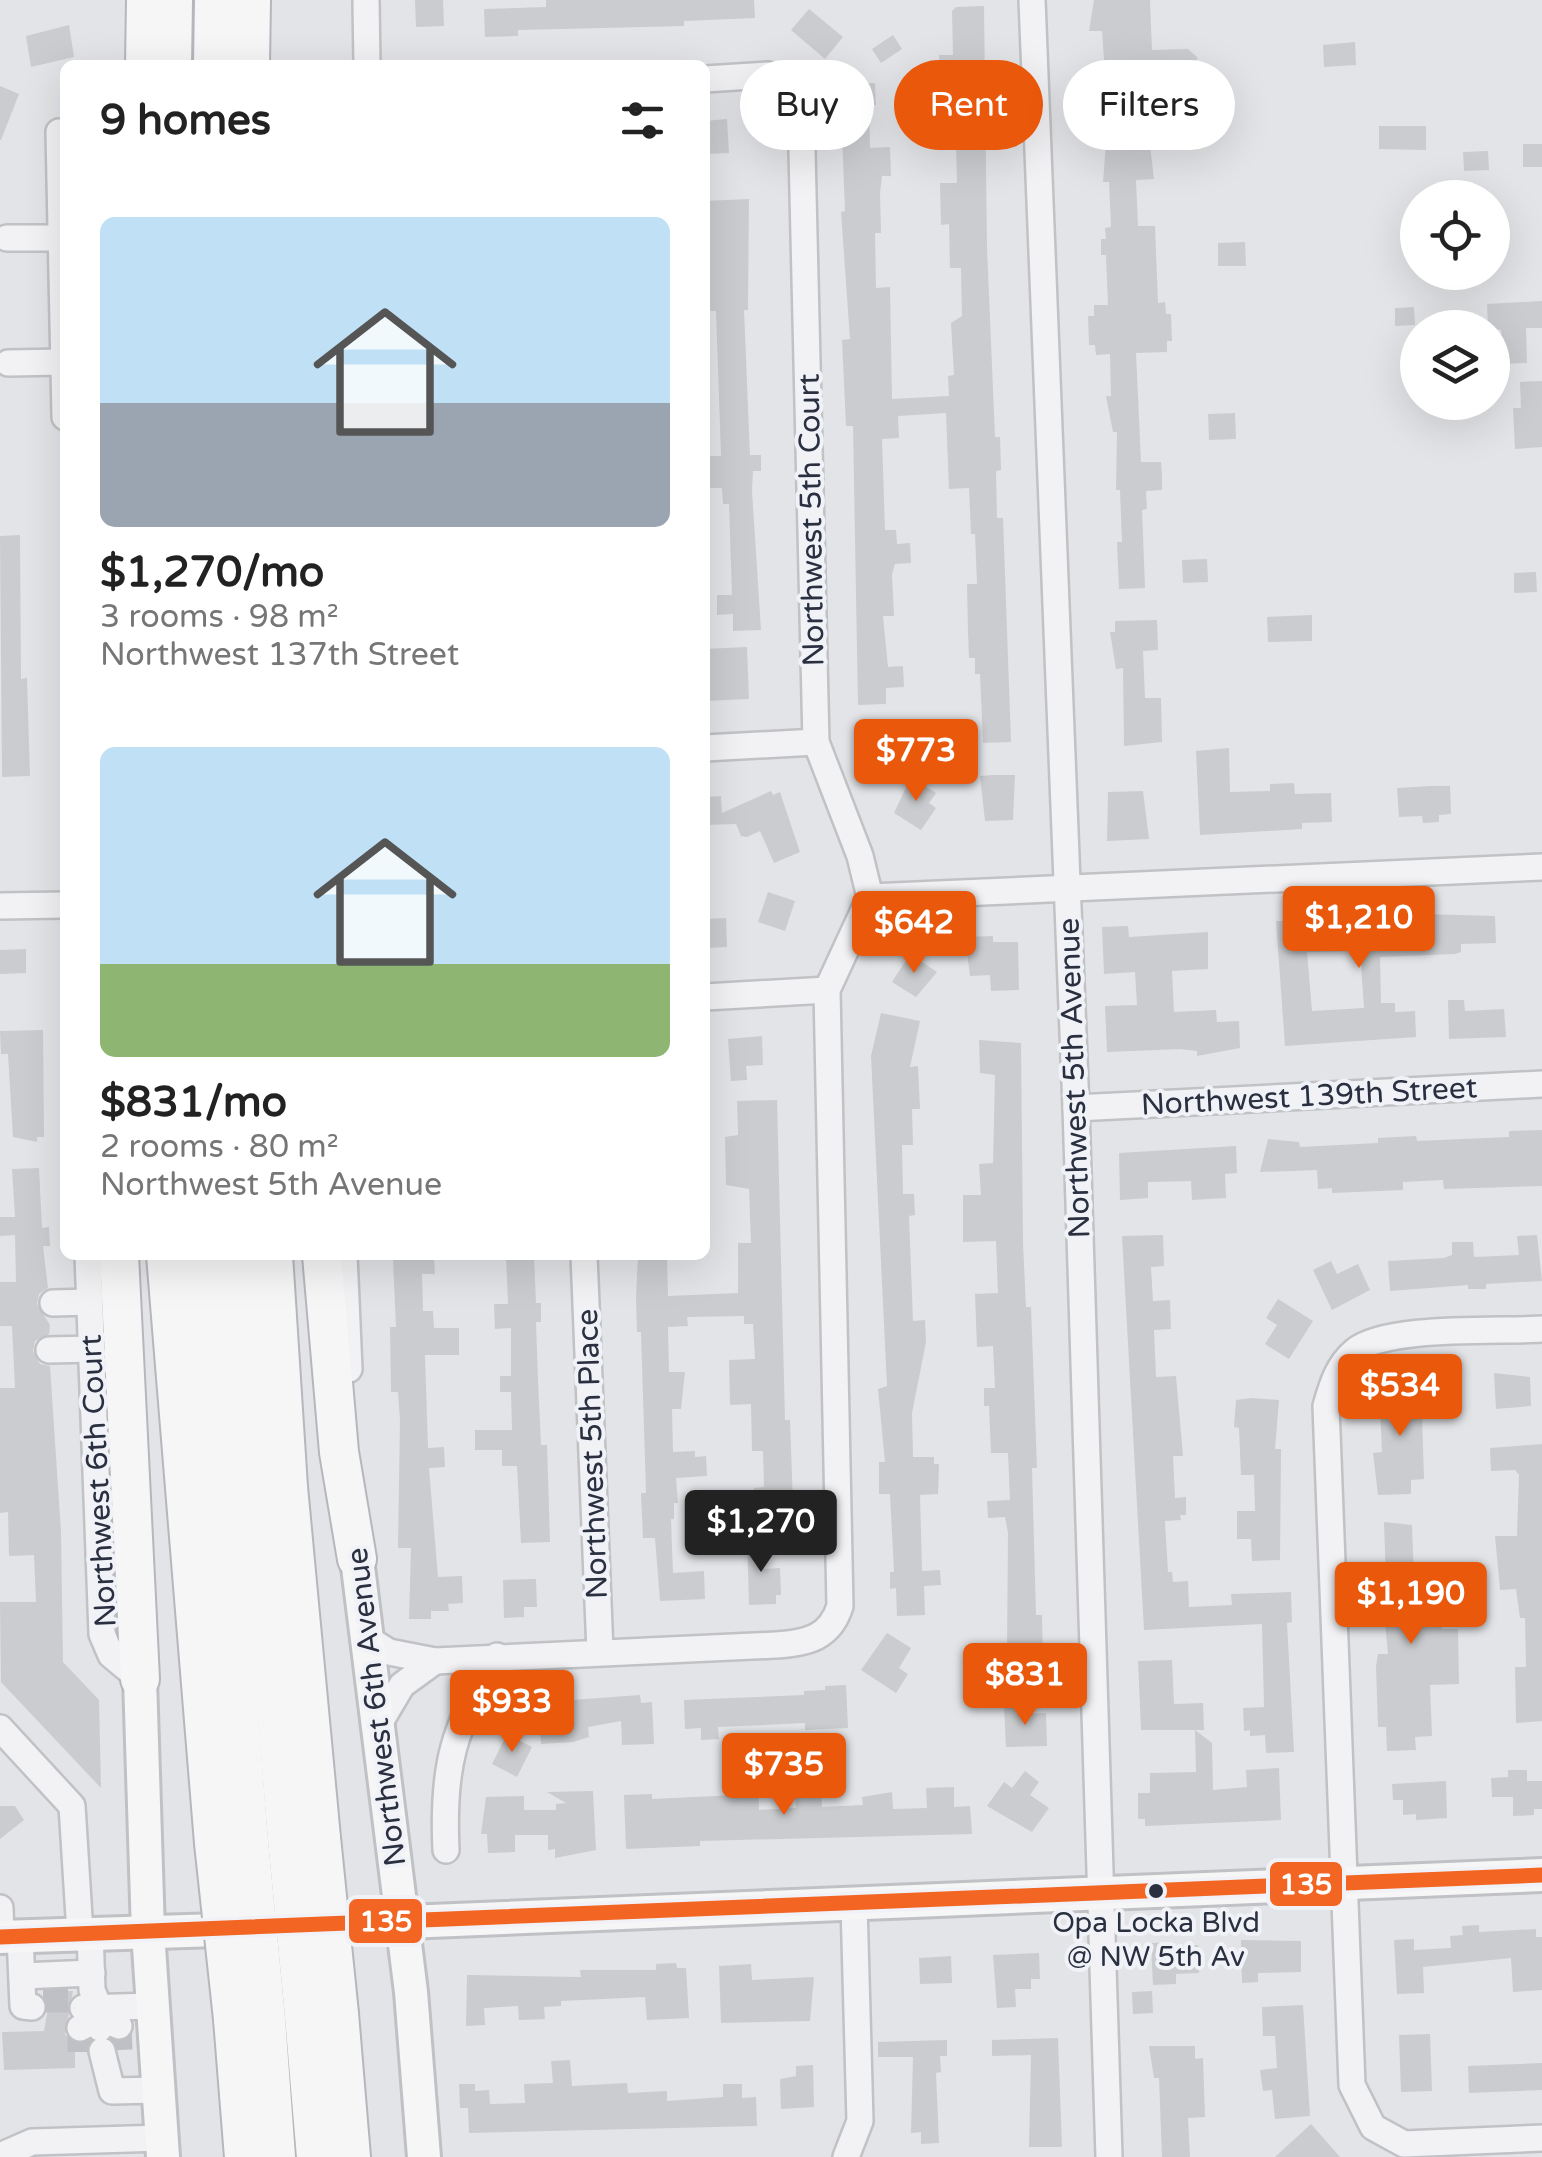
<!DOCTYPE html>
<meta charset="utf-8">
<style>
:root{--surface:#fff;--page:#f2f2f2;--text:#222;--muted:#767676;--accent:#ea580c}
body{margin:0;font-family:"Varela Round",sans-serif;background:var(--page);color:var(--text);height:100vh;display:flex;flex-direction:column;font-size:38px;white-space:nowrap}
*{box-sizing:border-box;margin:0}
p{font-size:32px;color:var(--muted)}
.icon{flex:none;width:55px;height:55px;fill:none;stroke:currentColor;stroke-width:2;stroke-linecap:round;stroke-linejoin:round}
.map{position:relative;flex:1;overflow:hidden}
.drawer{position:absolute;left:60px;top:60px;width:650px;height:1200px;display:flex;flex-direction:column;background:var(--surface);border-radius:15px;box-shadow:0 10px 40px #0002}
.drawer>*{flex:none}
.hud{position:absolute;left:740px;top:60px;width:650px;height:90px;display:flex;gap:20px}
.tools{position:absolute;left:1400px;top:180px;display:grid;gap:20px}
.tools a{display:grid;place-items:center;width:110px;height:110px;border-radius:50%;background:var(--surface);box-shadow:0 10px 40px #0002;font-size:50px}
.price{position:absolute;translate:-50% -85px;padding:0 22px;border-radius:10px;background:var(--accent);color:#fff;font-size:32px;line-height:65px;filter:drop-shadow(0 2px 5px #0008)}
.price::after{content:'';position:absolute;left:50%;top:60px;width:30px;height:22px;margin-left:-15px;background:inherit;clip-path:polygon(0 0,100% 0,50% 100%)}
.price.current{background:#222;color:#fff}
ul{padding:0;list-style:none}
li{display:grid;align-content:center;gap:20px;height:530px;padding:0 40px}
li span{display:grid;place-items:center;height:310px;border-radius:15px;color:#555}
li>.icon{margin-inline-start:auto}
span .icon{width:180px;height:180px;fill:#fffc;stroke-width:1}
li b{font-size:42px}
h2{display:flex;justify-content:space-between;align-items:center;height:120px;padding:0 40px;font-size:42px}
.tag{padding:0 35px;border-radius:45px;background:var(--surface);box-shadow:0 10px 40px #0002;font-size:35px;line-height:90px}
.tag.current{background:var(--accent);color:#fff}
.map>svg:first-child{display:block}
.building{fill:#cbcccf;fill-rule:evenodd}
.lines{fill:none;stroke-linecap:round;stroke-linejoin:round}
.minor-tunnel{stroke:#bec0c6;stroke-width:25;stroke-dasharray:25 12;stroke-linecap:butt}
.minor-casing{stroke:#c1c2c5;stroke-width:30}
.major-casing{stroke:#bfc1c5;stroke-width:38}
.highway-casing{stroke:#b5b7bc;stroke-width:42}
.minor{stroke:#f2f2f4;stroke-width:25}
.major{stroke:#f6f6f7;stroke-width:32}
.highway{stroke:#f6f6f7;stroke-width:38}
.highway-bridge-casing{stroke:#b5b7bc;stroke-width:42;stroke-linecap:butt}
.highway-bridge{stroke:#f6f6f7;stroke-width:38}
.bus-1-casing{stroke:#f0f2f7;stroke-width:22}
.bus-1{stroke:#f26522;stroke-width:15}
.bus-dot{fill:#2a3040;stroke:#f0f2f7;stroke-width:4}
.labels{text-anchor:middle;stroke-width:8;stroke-linejoin:round;paint-order:stroke}
.bus-label{font-size:28px;fill:#2a3040;stroke:#f0f2f7}
.street-label{font-size:30px;fill:#2a3040;stroke:#f0f2f7}
.line-badge{stroke:#f0f2f7;stroke-width:4}
.badge-label{font-size:28px;text-anchor:middle;font-weight:bold;fill:#fff}
</style>
<div class="map">
<svg width="1542" height="2157" viewBox="0 0 1542 2157">
<rect width="100%" height="100%" fill="#e3e4e7"/>
<g class="building">
<path d="M415 0H443L444 26 416 27Z"/>
<path d="M546 0H754L755 18 684 21V26L518 30V36L485 37 484 9 546 7Z"/>
<path d="M1094 0H1150L1152 50 1188 49 1198 58 1187 70 1146 72 1147 100 1141 101 1142 137H1149L1154 179 1136 180 1138 226H1155L1158 303 1165 302 1166 314H1171L1172 341H1167V352L1136 353 1141 462H1161L1162 476V490L1146 491 1147 509 1142 510 1145 588 1119 589 1117 542H1122L1120 490H1116L1117 432H1113L1106 396H1111L1110 354 1096 355 1095 345H1089L1088 316H1094V305H1108L1106 255H1101V239H1106L1105 228 1111 227 1109 182H1103L1108 117 1102 31H1089Z"/>
<path d="M984 6 987 248 995 437H1000L1001 470 996 471 997 518H1003L1011 742 983 743 980 674H975V658H969L968 631 967 584H977L975 534H971L969 488 949 489 946 413 898 416 899 438 882 439 885 530H896L897 544 910 543 911 563 895 564 892 574 894 616H883L888 667 903 666 904 687 886 688V704L858 705 853 426H846L842 340 850 339 841 212 845 211 841 107H835L834 84 875 83 876 105H869L870 148 890 147 891 176H882L880 193 881 233H875L876 288 890 287 892 399 949 396 948 376 954 375 951 323 962 316 961 268H950L949 224 941 225 940 183H957L956 144H951V136H920L919 120 952 119 950 82H940L939 55H953L952 11 956 7Z"/>
<path d="M809 9 843 37 825 59 791 30Z"/>
<path d="M69 25 74 57 31 67 26 36Z"/>
<path d="M893 35 902 49 881 63 872 49Z"/>
<path d="M1355 42 1356 65 1324 67 1323 45Z"/>
<path d="M0 86 19 94 1 140H0Z"/>
<path d="M727 119 729 153 705 154V121Z"/>
<path d="M1379 126H1426V150L1379 149Z"/>
<rect x="1523" y="144" width="19" height="23"/>
<path d="M1488 151 1489 170 1464 171 1463 152Z"/>
<path d="M749 199 748 310H744L750 455H761V471H753L752 491 761 630 733 631V614L717 615V595H732L729 504H723L722 488H708L707 456H721L716 311H705V201Z"/>
<path d="M1245 242 1246 266H1218V243Z"/>
<path d="M1542 301V328H1526L1527 363 1503 364 1501 330 1488 328 1487 304Z"/>
<path d="M1414 307 1415 325 1395 326V308Z"/>
<path d="M1542 381V447L1515 449 1513 408H1521L1520 382Z"/>
<path d="M1235 413 1236 439 1209 440 1208 414Z"/>
<path d="M20 535 21 679 27 678 30 776 2 777 0 536Z"/>
<path d="M1207 559 1208 582 1183 583 1182 560Z"/>
<path d="M1536 572 1537 592 1514 593V573Z"/>
<path d="M1312 615V641L1268 642 1267 617Z"/>
<path d="M1157 620 1158 650 1143 651 1145 698H1161L1162 742 1124 746 1123 668 1116 669 1110 632H1115V621Z"/>
<path d="M747 647 749 699 705 701V649Z"/>
<path d="M1229 748 1230 792 1270 791V784L1294 783 1295 794 1331 793 1332 822 1302 823V829L1200 835 1196 751Z"/>
<path d="M992 775H1015L1013 820 985 821 980 776Z"/>
<path d="M911 777 936 793 929 803 936 808 921 830 894 813Z"/>
<path d="M1431 786H1450L1451 814 1439 815V822L1423 823 1422 816 1399 817 1397 788Z"/>
<path d="M771 791 773 795 780 792 800 852 774 863 760 831 747 837 741 836 736 824 705 825V797L721 796 722 813Z"/>
<path d="M1143 791 1149 839 1107 841 1108 792Z"/>
<path d="M768 892 795 901 785 931 758 922Z"/>
<path d="M1386 913 1495 916 1496 943 1461 944V952L1455 954 1380 957 1381 1003H1395V1012L1415 1011 1416 1037 1285 1046 1276 921H1359V915ZM1360 951 1364 1008 1312 1011 1307 952Z"/>
<path d="M726 918 727 947 705 948V919Z"/>
<path d="M1128 926 1129 937 1208 932V969L1172 971 1174 1012 1216 1010 1217 1022 1239 1021 1240 1048 1197 1056V1051L1180 1049 1107 1052 1105 1006 1137 1005 1135 972 1104 974 1102 927Z"/>
<path d="M993 936V942H1018L1019 990 991 991 990 975 970 976 965 937Z"/>
<path d="M26 949V973L0 974V950Z"/>
<path d="M910 954 937 972 916 997 892 982Z"/>
<path d="M1448 1000H1464L1465 1011 1504 1009 1506 1037 1449 1039Z"/>
<path d="M881 1013 920 1021 910 1067 918 1066 920 1109H912L913 1145H902L903 1194H914L915 1215 909 1216 913 1321 925 1320 926 1342 912 1413 913 1457H934V1464H939L938 1494 920 1495 922 1571 940 1570 941 1585 924 1586 925 1615 897 1616 896 1588 890 1589V1572H894L890 1494H879V1462H885L878 1389 887 1386 871 1056Z"/>
<path d="M43 1030 44 1137H37V1142L13 1137 8 1054H1L0 1031Z"/>
<path d="M762 1036 763 1065 746 1066 747 1080 731 1081 728 1039Z"/>
<path d="M979 1040 1021 1043 1023 1243 1026 1307H1031L1037 1468H1032L1036 1615H1042L1043 1660 1015 1661V1651H1007L1008 1533 1005 1517 988 1518 987 1501 1010 1500 1008 1453H991L989 1406H984V1388H995L993 1346 977 1347 975 1294 998 1293 996 1241 963 1242V1195H981L979 1164 993 1163 995 1075 980 1073Z"/>
<path d="M777 1100 785 1420H790L794 1531 767 1532 766 1516H756L754 1488 764 1487 763 1451H752L751 1404 730 1405 729 1360 755 1359 753 1324H744V1316L687 1317 688 1326 668 1327 669 1372H685L681 1409H672L673 1452 695 1451V1457L706 1456 707 1476 676 1478 678 1503H674V1519H671L673 1573 704 1571 705 1599 660 1601 655 1538H643L641 1493H646L641 1332H637L636 1297 638 1255H667L668 1296 738 1293V1243H751L749 1189 726 1185 725 1137 738 1135 737 1101Z"/>
<path d="M1542 1130V1186L1444 1189 1443 1180 1403 1182V1190L1332 1193V1188L1318 1189 1317 1170 1260 1172 1268 1139 1299 1142 1300 1147 1378 1143V1138L1416 1136 1417 1141 1509 1137V1131Z"/>
<path d="M1236 1146 1237 1173 1225 1174 1226 1198 1192 1200 1191 1181 1148 1182V1198L1120 1200 1119 1153Z"/>
<path d="M39 1168 42 1228 49 1227 50 1246H43L48 1288 39 1294 37 1304 50 1325 49 1334 35 1341 33 1351 40 1364 50 1366 61 1532 63 1662 99 1700 101 1788 1 1682 0 1602H36L34 1555 9 1556 8 1512 0 1513V1388H15L12 1326H0V1282H16L15 1235 0 1236V1217H15L12 1169Z"/>
<path d="M1163 1235 1164 1266 1151 1267 1153 1301 1170 1300 1171 1329 1154 1330 1156 1377 1176 1376 1183 1456H1173L1175 1498 1186 1497V1515H1180L1181 1520 1165 1521 1168 1572H1172L1173 1582 1188 1581 1189 1607 1232 1605 1231 1594 1291 1592 1292 1622 1287 1623 1294 1752 1266 1753 1265 1735 1250 1736V1730L1244 1731 1243 1708 1264 1707 1262 1624 1144 1630 1122 1236Z"/>
<path d="M1537 1235 1542 1281 1486 1284V1289H1468V1285L1390 1291 1388 1261 1444 1258 1452 1255V1242H1473L1474 1257 1519 1255 1517 1236Z"/>
<path d="M409 1255H434L435 1274H422L423 1311H433L434 1328H459V1355H425L428 1448 444 1447 445 1467 429 1468 438 1577 462 1576 463 1603 448 1604 449 1611H431V1619H409L411 1548H398L400 1420 398 1392H391L390 1327H396L393 1260 409 1259Z"/>
<path d="M506 1255H534L536 1303H541V1322H536L538 1381 541 1445H547L550 1542 521 1543 517 1466H502V1450H475V1430H512L511 1392H500V1376H511V1328L495 1329 494 1304H508Z"/>
<path d="M1331 1261 1337 1274 1358 1264 1370 1290 1332 1310 1313 1270Z"/>
<path d="M1278 1299 1313 1321 1289 1359 1265 1344 1277 1325 1266 1318Z"/>
<path d="M1494 1373 1530 1377 1531 1406 1496 1409Z"/>
<path d="M1421 1382 1424 1479 1411 1480V1494L1378 1495 1373 1453 1382 1452 1379 1384Z"/>
<path d="M1251 1398 1279 1400 1275 1449H1281L1280 1560 1252 1561 1251 1539H1237V1511H1255L1254 1475H1241L1239 1428 1234 1427 1236 1400Z"/>
<path d="M1542 1444V1721L1516 1723 1515 1667H1526L1525 1618H1520L1516 1589 1500 1590 1495 1536H1517L1519 1475 1515 1470 1491 1471 1490 1448Z"/>
<path d="M1384 1522 1412 1525 1414 1578 1425 1577 1426 1597 1441 1596 1442 1629H1458L1459 1684 1430 1685 1432 1736 1415 1737 1416 1750 1387 1751 1386 1727H1378L1376 1666 1378 1654H1388L1381 1579H1386Z"/>
<path d="M747 1534H762L764 1569 780 1568 781 1595H776V1604L749 1605Z"/>
<path d="M536 1579 537 1607H524V1617L504 1618 503 1580Z"/>
<path d="M887 1633 911 1648 899 1668 908 1674 896 1693 861 1670Z"/>
<path d="M1172 1660 1174 1704 1203 1703 1204 1730H1141L1138 1661Z"/>
<path d="M846 1685 848 1728 805 1730V1723L718 1727 719 1739 701 1740V1728L685 1729 684 1700 804 1695V1691L825 1690V1686Z"/>
<path d="M559 1694V1701L640 1695 641 1703 652 1702 654 1744 622 1745 621 1721 588 1727 589 1737 573 1742 541 1744 538 1696Z"/>
<path d="M1004 1707H1021L1022 1714 1046 1713 1047 1746 1006 1747Z"/>
<path d="M1195 1730 1212 1743 1213 1790 1247 1787 1246 1770 1279 1768 1281 1820 1145 1826V1819H1138V1793H1150V1773L1196 1772Z"/>
<path d="M507 1734 532 1747 517 1777 492 1764Z"/>
<path d="M1508 1770H1527V1781H1542V1809H1534V1815L1513 1816V1797H1492L1491 1778 1508 1777Z"/>
<path d="M1025 1771 1039 1782 1030 1795 1049 1808 1032 1832 987 1806 1004 1782 1012 1788Z"/>
<path d="M758 1780 759 1810 796 1808 795 1794 821 1793 822 1807 863 1805 862 1797 892 1792 893 1809 927 1808 926 1788 954 1787V1807L970 1806 972 1834 700 1841V1846L626 1849 624 1795 652 1794V1799L735 1795 734 1781Z"/>
<path d="M1446 1781 1447 1818 1416 1820V1814L1403 1815V1800H1393L1392 1784Z"/>
<path d="M593 1791 596 1850 555 1858V1849L548 1850V1835H515V1852L488 1853 487 1834H481L486 1797 524 1796V1810H556V1804L566 1803 547 1792Z"/>
<path d="M0 1806H15L24 1820 0 1839Z"/>
<path d="M1479 1925V1932L1536 1929V1937H1542V1990L1513 1992 1511 1958 1423 1967 1424 1993 1397 1994 1394 1940 1414 1939V1950L1451 1948 1450 1936 1463 1935 1462 1926Z"/>
<path d="M1241 1940 1301 1941V1972L1258 1973V1982L1242 1983Z"/>
<path d="M1174 1942V1946L1198 1945 1199 1973 1176 1974V1984L1153 1985 1151 1943Z"/>
<path d="M1039 1953 1040 1979H1031V1989H1015L1016 2007 997 2008 993 1955Z"/>
<path d="M951 1956 952 1983 920 1984 919 1958Z"/>
<path d="M676 1963 677 1968H686L689 2018 647 2020 645 1997 561 2001V2006L544 2007 545 2019 519 2020 518 2006 484 2008 485 2025 466 2026 467 1975 581 1977 580 1970H656V1964Z"/>
<path d="M751 1964 752 1980 814 1977 810 2021 721 2023 719 1966Z"/>
<path d="M73 1991 65 2035 79 2044 89 2041 86 2052H75V2068L4 2070 2 2032 44 2031 48 2008 43 1992Z"/>
<path d="M1152 1991 1153 2013 1133 2014 1132 1992Z"/>
<path d="M1303 2005 1310 2116 1275 2119 1272 2090 1263 2091 1260 2070 1277 2068 1275 2036H1263L1262 2007Z"/>
<path d="M1430 2034 1432 2091 1401 2092 1399 2035Z"/>
<path d="M1058 2038 1062 2147H1029L1031 2055 992 2056V2040Z"/>
<path d="M947 2040V2056H940L941 2072 936 2073 939 2143 921 2144V2132L911 2133 913 2057H878V2042Z"/>
<path d="M1149 2046H1195V2059L1203 2058 1205 2117 1188 2118 1190 2157H1162L1159 2078H1154Z"/>
<path d="M570 2060 572 2086 627 2083 628 2093 667 2091V2101L723 2097V2084H742V2098L756 2097 757 2126 469 2133 468 2108H460L459 2084H475V2091L489 2090 490 2104 525 2103 524 2084 553 2083 551 2061Z"/>
<path d="M1542 2063V2090L1469 2093 1468 2066Z"/>
<path d="M813 2065 814 2107 781 2109 780 2079 796 2076V2066Z"/>
<path d="M1311 2124 1340 2157H1275Z"/>
</g>
<g class="lines">
<g class="minor-tunnel">
<path d="M43 2000H73"/>
<path d="M119 2026 120 2050"/>
<path d="M80 2028V2052"/>
</g>
<g class="minor-casing">
<g id="minor">
<path d="M366 0 367 65"/>
<path d="M1032 0 1076 1108 1109 2157"/>
<path d="M59 132 65 417"/>
<path d="M7 238H61"/>
<path d="M8 363 64 362"/>
<path d="M705 748 816 742"/>
<path d="M870 897 1542 867"/>
<path d="M0 906 65 905"/>
<path d="M705 997 827 990"/>
<path d="M1076 1108 1542 1084"/>
<path d="M88 1255 102 1634 111 1655 140 1679"/>
<path d="M344 1255 349 1369"/>
<path d="M584 1255 600 1652"/>
<path d="M53 1303 90 1302"/>
<path d="M1542 1329C1499 1332 1387 1325 1355 1351 1338 1365 1332 1385 1326 1406L1352 2085 1373 2127 1404 2144 1542 2138"/>
<path d="M49 1350 92 1349"/>
<path d="M365 1637 389 1652 435 1661 776 1645C807 1643 830 1638 840 1606L827 990 870 897 860 856 816 742 801 109 768 75 705 79"/>
<path d="M0 1728 72 1806 80 1933"/>
<path d="M376 1729 402 1685 435 1661"/>
<path d="M446 1850C442 1767 453 1727 497 1656"/>
<path d="M0 1908 1 1937"/>
<path d="M90 1932 92 1990 99 2007 100 2028"/>
<path d="M20 1936 23 2006 32 2007"/>
<path d="M22 1976 92 1973"/>
<path d="M83 2008 153 2006"/>
<path d="M80 2028 100 2017 119 2026"/>
<path d="M102 2051 112 2091 159 2090"/>
<path d="M0 2156 32 2142 162 2138"/>
<path d="M846 2157 860 2121 854 1904"/>
</g>
</g>
<g class="major-casing">
<g id="major">
<path d="M357 1559 411 1992 424 2157"/>
<path d="M140 1679 148 1932 163 2157"/>
<path d="M308 1926 1542 1875"/>
<path d="M0 1937 249 1929"/>
</g>
</g>
<g class="highway-casing">
<g id="highway">
<path d="M145 65 146 0"/>
<path d="M172 65 173 0"/>
<path d="M213 65 214 0"/>
<path d="M250 65 251 0"/>
<path d="M119 1255 140 1679"/>
<path d="M166 1255 214 1843"/>
<path d="M203 1255 249 1841"/>
<path d="M239 1255 287 1840"/>
<path d="M273 1255 288 1487 321 1838"/>
<path d="M322 1255 339 1452 357 1559"/>
<path d="M339 2014 351 2157"/>
<path d="M304 2016 316 2157"/>
<path d="M266 2018 276 2157"/>
<path d="M233 2019 244 2157"/>
</g>
</g>
<use href="#minor" class="minor"/>
<use href="#major" class="major"/>
<use href="#highway" class="highway"/>
<g class="highway-bridge-casing">
<g id="highway-bridge">
<path d="M321 1838 339 2014"/>
<path d="M287 1840 304 2016"/>
<path d="M249 1841 266 2018"/>
<path d="M214 1843 233 2019"/>
</g>
</g>
<use href="#highway-bridge" class="highway-bridge"/>
<g class="bus-1-casing">
<path id="bus-1" d="M0 1937 1542 1875"/>
</g>
<use href="#bus-1" class="bus-1"/>
</g>
<circle class="bus-dot" cx="1156" cy="1891" r="9"/>
<g class="labels">
<g class="bus-label">
<text x="1156" y="1932">Opa Locka Blvd<tspan x="1156" dy="34">@ NW 5th Av</tspan></text>
</g>
<g class="street-label">
<text transform="translate(811 520) rotate(-91)" y="10">Northwest 5th Court</text>
<text transform="translate(1074 1078) rotate(-92)" y="10">Northwest 5th Avenue</text>
<text transform="translate(1309 1096) rotate(-3)" y="10">Northwest 139th Street</text>
<text transform="translate(592 1454) rotate(-92)" y="10">Northwest 5th Place</text>
<text transform="translate(98 1481) rotate(-93)" y="10">Northwest 6th Court</text>
<text transform="translate(376 1707) rotate(-97)" y="10">Northwest 6th Avenue</text>
</g>
</g>
<g class="line-badge">
<rect x="1268" y="1860" width="76" height="48" rx="10" fill="#f26522"/>
<rect x="347" y="1897" width="77" height="48" rx="10" fill="#f26522"/>
</g>
<g class="badge-label">
<text x="1306" y="1894">135</text>
<text x="386" y="1931">135</text>
</g>
</svg>
<div class="tools">
<a><svg class="icon" aria-label="locate" viewBox="0 0 24 24"><circle cx="12" cy="12" r="6"/><path d="M12 2v4M12 18v4M2 12h4M18 12h4"/></svg></a>
<a><svg class="icon" aria-label="layers" viewBox="0 0 24 24"><path d="M12 4l9 5-9 5-9-5zM3 14l9 5 9-5"/></svg></a>
</div>
<b class="price" style="left:916px;top:804px">$773</b>
<b class="price" style="left:1359px;top:971px">$1,210</b>
<b class="price" style="left:914px;top:976px">$642</b>
<b class="price" style="left:1400px;top:1439px">$534</b>
<b class="price current" style="left:761px;top:1575px">$1,270</b>
<b class="price" style="left:1411px;top:1647px">$1,190</b>
<b class="price" style="left:1025px;top:1728px">$831</b>
<b class="price" style="left:512px;top:1755px">$933</b>
<b class="price" style="left:784px;top:1818px">$735</b>
<div class="hud">
<a class="tag">Buy</a>
<a class="tag current">Rent</a>
<a class="tag">Filters</a>
</div>
<section class="drawer">
<h2>9 homes<svg class="icon" aria-label="filters" viewBox="0 0 24 24"><path d="M4 7h16M4 17h16"/><circle cx="9" cy="7" r="2"/><circle cx="15" cy="17" r="2"/></svg></h2>
<ul>
<li><span style="background:linear-gradient(#bfe0f5 60%,#9aa5b1 0)"><svg class="icon" aria-label="home" viewBox="0 0 24 24"><path d="M3 11l9-7 9 7M6 9v11h12V9"/></svg></span><div><b>$1,270/mo</b><p>3 rooms · 98 m²</p><p>Northwest 137th Street</p></div></li>
<li><span style="background:linear-gradient(#bfe0f5 70%,#8fb573 0)"><svg class="icon" aria-label="home" viewBox="0 0 24 24"><path d="M3 11l9-7 9 7M6 9v11h12V9"/></svg></span><div><b>$831/mo</b><p>2 rooms · 80 m²</p><p>Northwest 5th Avenue</p></div></li>
</ul>
</section>
</div>
